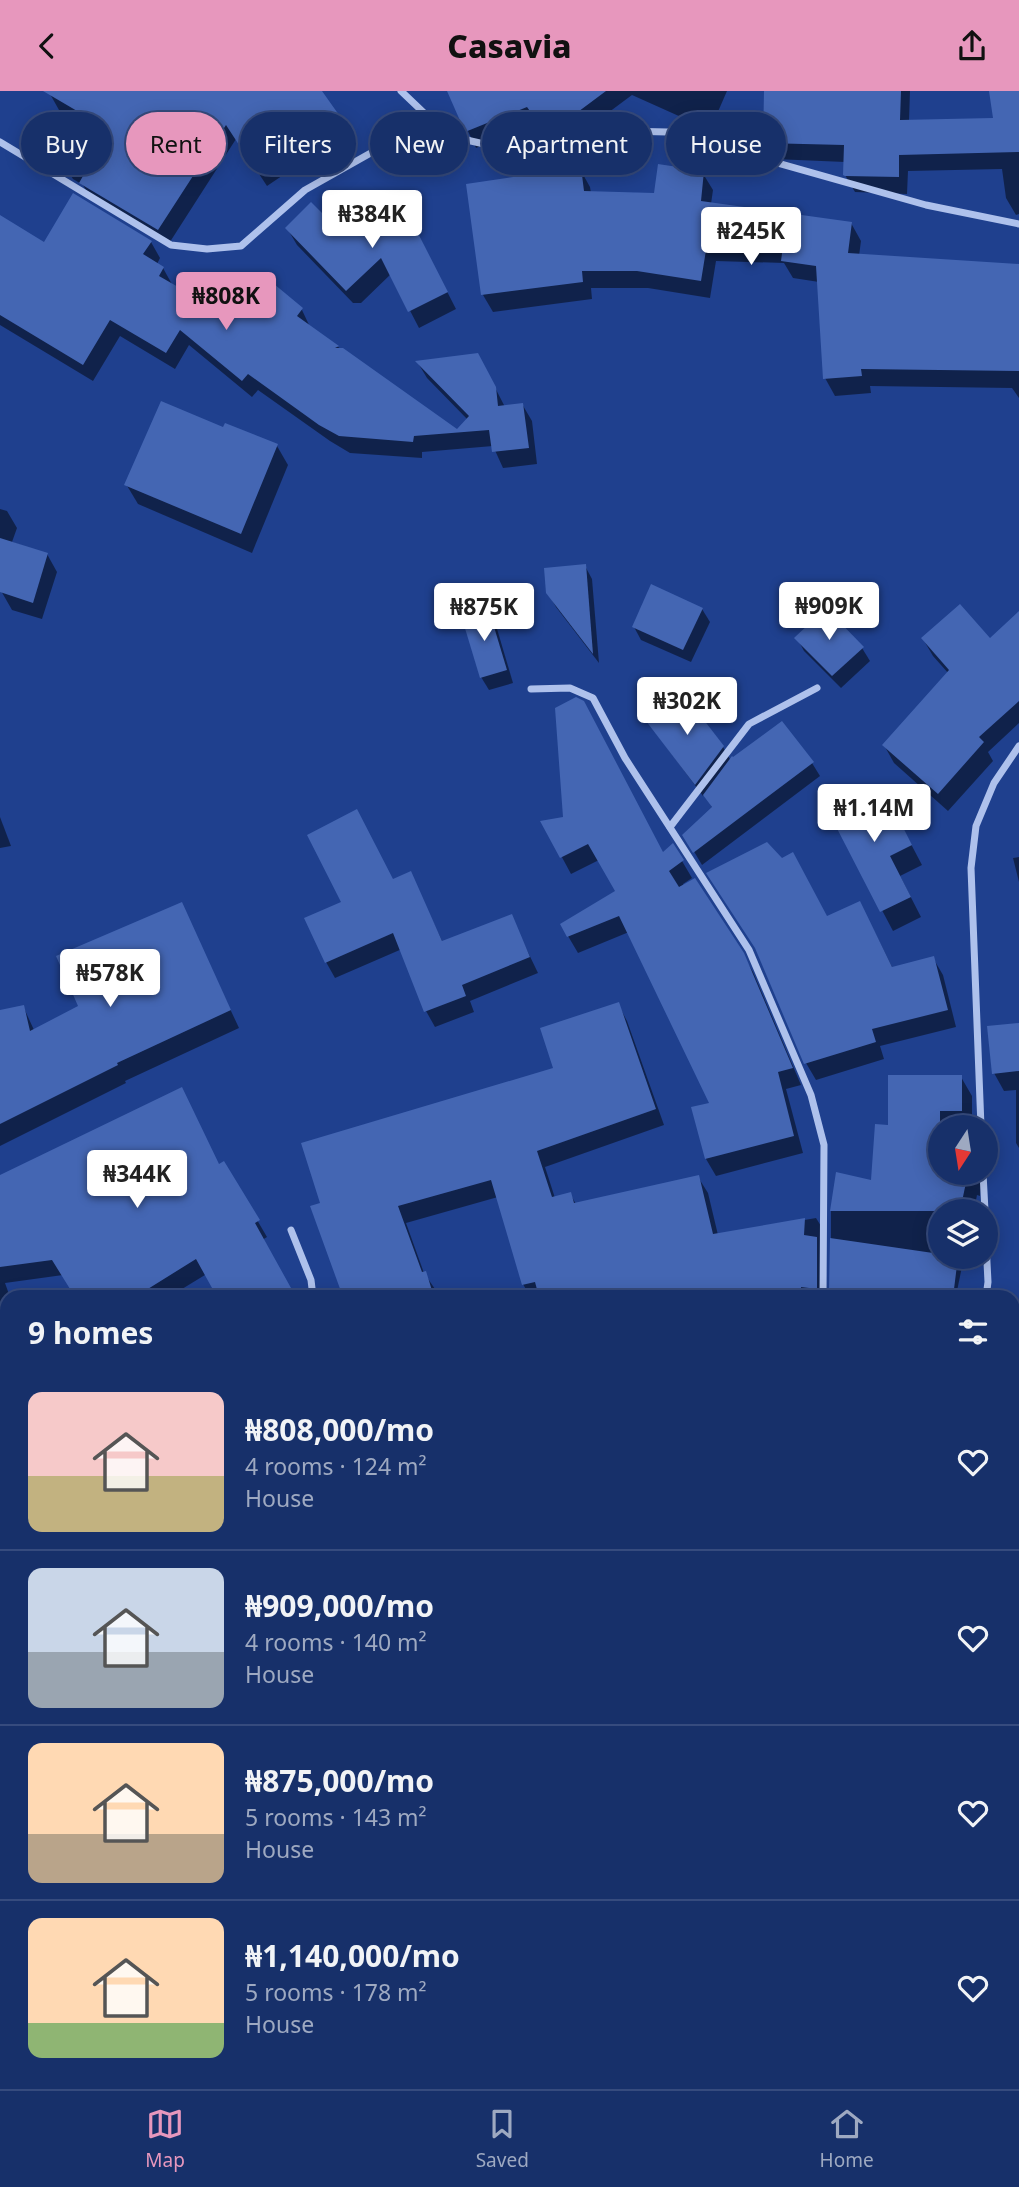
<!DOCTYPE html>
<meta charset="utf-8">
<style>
:root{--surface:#17306a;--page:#203870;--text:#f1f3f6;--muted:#9ea9c1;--line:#364b7e;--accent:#e797bd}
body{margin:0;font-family:"Noto Sans",sans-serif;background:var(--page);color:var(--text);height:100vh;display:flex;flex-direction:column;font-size:26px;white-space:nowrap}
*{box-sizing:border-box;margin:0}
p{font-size:23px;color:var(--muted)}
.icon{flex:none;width:38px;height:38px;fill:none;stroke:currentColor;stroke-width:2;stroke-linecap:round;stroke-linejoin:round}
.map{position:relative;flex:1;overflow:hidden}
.side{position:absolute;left:0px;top:1199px;width:1020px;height:800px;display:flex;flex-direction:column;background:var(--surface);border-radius:21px 21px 0 0;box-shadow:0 4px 18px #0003,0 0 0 2px var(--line)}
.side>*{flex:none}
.guide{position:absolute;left:21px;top:21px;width:978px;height:63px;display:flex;gap:14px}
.needle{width:46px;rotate:192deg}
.tools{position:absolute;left:928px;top:1024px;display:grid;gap:14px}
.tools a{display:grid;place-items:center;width:70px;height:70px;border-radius:50%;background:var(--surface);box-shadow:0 4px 18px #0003,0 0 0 2px var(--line);font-size:35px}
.price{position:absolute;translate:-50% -60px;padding:0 16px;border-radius:7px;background:#fff;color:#222;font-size:23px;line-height:46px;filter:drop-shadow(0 2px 4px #0008)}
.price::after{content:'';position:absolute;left:50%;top:42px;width:21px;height:16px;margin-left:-10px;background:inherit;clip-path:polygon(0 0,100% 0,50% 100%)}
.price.active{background:var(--accent);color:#111}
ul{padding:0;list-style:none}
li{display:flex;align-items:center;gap:21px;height:175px;padding:0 28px}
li+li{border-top:2px solid var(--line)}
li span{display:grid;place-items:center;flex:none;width:196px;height:140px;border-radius:14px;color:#555}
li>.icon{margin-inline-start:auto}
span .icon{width:84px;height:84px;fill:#fffc;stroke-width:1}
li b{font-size:30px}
h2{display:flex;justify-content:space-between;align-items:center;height:84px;padding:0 28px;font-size:30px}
.tag{padding:0 24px;border-radius:32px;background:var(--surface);box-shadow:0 4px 18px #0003,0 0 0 2px var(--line);font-size:24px;line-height:63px}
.tag.active{background:var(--accent);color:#111}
header{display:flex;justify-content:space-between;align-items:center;height:91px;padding:0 28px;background:var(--accent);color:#111;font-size:32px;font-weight:800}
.tab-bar{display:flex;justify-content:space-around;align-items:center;height:98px;border-top:2px solid var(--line);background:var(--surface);font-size:19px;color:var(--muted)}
.tab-bar a{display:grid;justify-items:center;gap:4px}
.tab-bar .active{color:var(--accent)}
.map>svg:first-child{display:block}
.shadow{fill:#0007}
.building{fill:#4466b3}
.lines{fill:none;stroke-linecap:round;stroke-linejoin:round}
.minor{stroke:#aec1ec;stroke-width:7}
.secondary{stroke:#dae3f9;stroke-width:14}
</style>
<header><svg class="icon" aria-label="back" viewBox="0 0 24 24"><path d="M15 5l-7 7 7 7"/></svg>Casavia<svg class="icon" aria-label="share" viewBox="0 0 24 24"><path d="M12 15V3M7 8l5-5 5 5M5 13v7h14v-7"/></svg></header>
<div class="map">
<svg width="1019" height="1998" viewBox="0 0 1019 1998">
<rect width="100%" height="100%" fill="#1f408e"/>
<g class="shadow">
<path d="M51 0H320L347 41 267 95 236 48 168 154 91 108 83 94 73 88 63 72 86 35 59 19 50 3Z"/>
<path d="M449 0H727L710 39 632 4 558 59 538 32 476 57Z"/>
<path d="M766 0H910L909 30 995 28 991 0H1019V123L1016 124 1006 107 1002 78 908 80 907 103 855 101 845 84V71L774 68 764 51Z"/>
<path d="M580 78 590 96 591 102 655 104 702 81 713 99 711 113 851 132 861 150 859 165 1019 174V307L1012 297 870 295 871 302 835 305 825 287 819 191 793 187 784 172 716 170 710 207 648 197H591L592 208 493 221 483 204Z"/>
<path d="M408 124 456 218 419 237 391 183 361 212H353L297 154 287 137 336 139Z"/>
<path d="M0 126 44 154 151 151 160 167 157 173 163 177 173 195 228 226 302 219 310 236 458 341 468 329 427 287 418 272 487 281 505 316 522 313 532 330 537 373 503 377 493 355 422 361V367L350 362 330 350 258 299 252 306 189 254 175 278 120 245 93 290 0 234Z"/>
<path d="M224 339 277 355 288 374 252 462 138 413 126 393Z"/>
<path d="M0 418 7 420 17 437 12 451 47 463 57 481 42 528 12 519 0 498Z"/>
<path d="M585 475 592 488 599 572 556 516 548 502Z"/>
<path d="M488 518 495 531 513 592 489 599 481 586Z"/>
<path d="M702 518 710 531 691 571 641 549 634 536Z"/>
<path d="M1019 523V632L988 661 993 670 948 720 894 672 884 654 949 583 933 565 923 548 990 549Z"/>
<path d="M797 547 862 557 870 570 841 597 804 560Z"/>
<path d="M648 631 723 656 731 670 812 672 820 685 702 774 692 757 713 718 705 703 703 705Z"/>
<path d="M891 715 922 774 900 785 921 826 893 840 830 721Z"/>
<path d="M0 726 11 755 0 757Z"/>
<path d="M543 731 682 770 692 787 683 793 684 795 742 863 753 881 801 994 786 998 803 1062 716 1085 706 1068 711 1013 629 841 578 862 568 845 617 801 599 769 571 783Z"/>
<path d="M1019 766V791L1013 767Z"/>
<path d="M410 782 443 852 511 826 538 882 470 910 474 921 435 936 426 920 402 858 335 887 326 871 393 790Z"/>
<path d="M860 812 893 878 933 867 943 884 956 936 880 955 884 968 816 989 806 972 827 827Z"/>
<path d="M181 813 239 937 125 990 126 992 0 1055V920L23 915 34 939 81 916Z"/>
<path d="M618 913 627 930 664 1034 545 1076 555 1107 570 1103 576 1113 698 1086 708 1102 718 1144 816 1127 826 1143V1206H530L523 1193 498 1106 406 1132 424 1182 435 1198 437 1206H347L322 1113 556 978Z"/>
<path d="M1019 934V1057L1016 1052V999L1004 1000 994 982Z"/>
<path d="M961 986 972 1005V1036H940V1082H982L980 1105 977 1104 974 1120H940V1166H964L957 1200 899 1197 898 1206H834L831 1200V1114L872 1091 890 1036Z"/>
<path d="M224 1072 267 1146 169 1206H76L63 1184 5 1192 10 1206H7V1716H0V1085L219 1075Z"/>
<path d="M1015 1229 1019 1230V1319L1013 1318Z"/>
<path d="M1017 1412H1019V1881L1013 1880V1564L1016 1554 1013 1553V1429Z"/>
<path d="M7 1738V1814H1L0 1821V1739Z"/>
<path d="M51 1992H155L199 1994V1992H347V1998H50Z"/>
<path d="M635 1992H685L689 1998H635Z"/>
<path d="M964 1993 967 1998H951Z"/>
</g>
<g class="building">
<path d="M43 0H322L339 24 256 80 226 34 158 139 79 92 83 85 61 72 89 27Z"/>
<path d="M447 0H606L547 44 527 16 465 41Z"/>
<path d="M764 0H901L900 29 993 27 989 0H1019V61L899 64V86L845 85 843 84 844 54 763 52Z"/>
<path d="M658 73 704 80 701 110 852 131 848 162 1019 173V280L861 278 862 285 823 288 816 175 781 170 783 155 707 153 701 190 637 180H582L583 191 481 204 466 93 581 76 584 100 654 102Z"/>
<path d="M73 102 152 150 143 163 164 176 159 185 227 224 262 183 303 217 297 225 339 255 335 257H343L457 338 469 325 415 270 478 262 496 296 498 315 523 312 529 357 492 361 489 339 414 345 413 351 339 345 319 334 248 283 242 290 180 239 166 262 110 229 83 274 0 224V124L44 151Z"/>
<path d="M399 105 448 201 408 221 381 167 346 200 285 137 311 111 336 136Z"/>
<path d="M161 310 223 336 225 332 278 353 241 443 124 394Z"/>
<path d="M0 447 48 462 33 512 0 501Z"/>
<path d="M586 473 593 563 546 502 544 477Z"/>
<path d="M651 493 703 517 683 559 632 536Z"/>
<path d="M960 513 990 547 1019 520V610L979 646 984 651 938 703 882 654 949 579 921 547Z"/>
<path d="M488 516 507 579 480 587 461 524Z"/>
<path d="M826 517 864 556 832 585 794 547Z"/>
<path d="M683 602 724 655 695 694 646 630Z"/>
<path d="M576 606 584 610 663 761 673 752 684 769 669 780 679 796 695 787 744 862 793 977 778 981 794 1045 705 1068 691 1016 709 1012 619 825 567 846 560 833 615 800 588 753 560 767 540 730 563 726 555 617Z"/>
<path d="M782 630 814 671 693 762 682 744 712 716 703 704 732 665 733 666Z"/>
<path d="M881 693 912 754 890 765 911 806 880 821 828 720Z"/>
<path d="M357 718 393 788 411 780 442 850 512 823 530 866 462 894 466 905 424 921 393 842 325 872 304 827 341 811 307 744Z"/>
<path d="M767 751 782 767 793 761 827 825 860 810 892 876 934 865 948 919 872 938 876 951 804 973 755 857 706 782Z"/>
<path d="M182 811 231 919 117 972 118 974 0 1033V919L24 914 30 940 78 915 56 865Z"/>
<path d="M619 911 656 1018 537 1060 552 1106 571 1101 574 1112 699 1084 713 1143 805 1127 804 1144 817 1146V1198L801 1196 802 1206H539L535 1191 522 1194 491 1089 398 1115 422 1181 426 1180 434 1206H343L310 1115 320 1112 301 1052 553 977 540 937Z"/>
<path d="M1019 932V980L992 983 987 935Z"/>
<path d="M888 984H962V1020H940V1082H968L960 1120H830L836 1081 871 1089 875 1033 888 1034Z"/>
<path d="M182 996 219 1073 224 1070 260 1129 255 1132 296 1206H217L196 1168 135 1206H75L52 1169 0 1176V1084Z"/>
<path d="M830 1147 940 1163V1166H958L953 1206H868L829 1200Z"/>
</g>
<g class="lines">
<g class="minor">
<path d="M401 0 443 40 471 50 506 58 542 59 622 40 668 41 926 114 1019 133"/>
<path d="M0 51 171 154 207 158 241 155 305 99 376 59 443 40"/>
<path d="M531 598 570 597 593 607 625 667 749 859 811 1004 824 1054 823 1206"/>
<path d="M670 736 749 633 817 597"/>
<path d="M981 1036 971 777 976 735 994 692 1019 655"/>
<path d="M983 1082 985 1120"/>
<path d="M985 1132 988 1191 986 1206"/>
<path d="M291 1139 311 1189 313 1206"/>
<path d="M0 1389 7 1385"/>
</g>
<g class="secondary">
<path d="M0 1898 7 1900"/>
<path d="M1013 1906H1019"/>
<path d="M0 1923 7 1925"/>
<path d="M1013 1929H1019"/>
</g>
</g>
</svg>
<div class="tools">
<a><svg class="needle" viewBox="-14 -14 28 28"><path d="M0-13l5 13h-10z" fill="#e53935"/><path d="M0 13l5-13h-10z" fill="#9ea9c1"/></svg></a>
<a><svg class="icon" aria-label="layers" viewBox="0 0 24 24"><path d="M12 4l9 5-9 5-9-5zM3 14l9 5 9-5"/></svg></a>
</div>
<b class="price" style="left:372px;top:159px">₦384K</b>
<b class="price" style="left:751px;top:176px">₦245K</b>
<b class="price active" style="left:226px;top:241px">₦808K</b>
<b class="price" style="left:829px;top:551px">₦909K</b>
<b class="price" style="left:484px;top:552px">₦875K</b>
<b class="price" style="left:687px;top:646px">₦302K</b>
<b class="price" style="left:874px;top:753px">₦1.14M</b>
<b class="price" style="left:110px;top:918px">₦578K</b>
<b class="price" style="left:137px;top:1119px">₦344K</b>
<div class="guide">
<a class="tag">Buy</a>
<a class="tag active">Rent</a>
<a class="tag">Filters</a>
<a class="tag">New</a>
<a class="tag">Apartment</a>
<a class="tag">House</a>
</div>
<section class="side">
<h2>9 homes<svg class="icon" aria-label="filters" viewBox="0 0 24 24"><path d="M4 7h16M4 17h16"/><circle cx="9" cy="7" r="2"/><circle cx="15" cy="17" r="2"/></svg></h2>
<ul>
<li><span style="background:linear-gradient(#f6c9c9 60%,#c2b280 0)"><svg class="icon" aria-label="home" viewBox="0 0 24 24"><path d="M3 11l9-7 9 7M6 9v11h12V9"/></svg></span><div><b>₦808,000/mo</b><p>4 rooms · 124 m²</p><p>House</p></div><svg class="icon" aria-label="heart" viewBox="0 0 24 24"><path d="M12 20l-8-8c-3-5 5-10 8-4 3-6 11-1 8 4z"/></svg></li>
<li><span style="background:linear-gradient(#c9d6e8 60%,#9aa5b1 0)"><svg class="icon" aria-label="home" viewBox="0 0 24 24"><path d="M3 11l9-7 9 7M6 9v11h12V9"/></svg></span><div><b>₦909,000/mo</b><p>4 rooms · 140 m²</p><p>House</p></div><svg class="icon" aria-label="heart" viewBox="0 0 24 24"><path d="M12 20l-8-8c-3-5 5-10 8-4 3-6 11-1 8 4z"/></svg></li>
<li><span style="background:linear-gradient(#ffd9b3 65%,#b9a48a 0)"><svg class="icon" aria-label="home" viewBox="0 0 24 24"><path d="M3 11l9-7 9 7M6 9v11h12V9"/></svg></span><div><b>₦875,000/mo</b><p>5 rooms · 143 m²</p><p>House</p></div><svg class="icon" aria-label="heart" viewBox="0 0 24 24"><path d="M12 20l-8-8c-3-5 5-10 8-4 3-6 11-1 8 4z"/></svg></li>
<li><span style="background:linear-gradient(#ffd9b3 75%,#8fb573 0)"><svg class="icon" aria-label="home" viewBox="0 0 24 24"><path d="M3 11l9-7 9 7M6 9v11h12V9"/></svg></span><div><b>₦1,140,000/mo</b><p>5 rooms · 178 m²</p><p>House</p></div><svg class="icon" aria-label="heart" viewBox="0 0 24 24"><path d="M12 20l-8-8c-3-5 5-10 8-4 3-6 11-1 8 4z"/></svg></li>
</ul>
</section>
</div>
<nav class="tab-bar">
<a class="active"><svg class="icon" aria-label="map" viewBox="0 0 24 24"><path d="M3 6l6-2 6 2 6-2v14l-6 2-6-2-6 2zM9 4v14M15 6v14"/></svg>Map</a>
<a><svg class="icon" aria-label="saved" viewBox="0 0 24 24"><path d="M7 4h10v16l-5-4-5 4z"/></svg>Saved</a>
<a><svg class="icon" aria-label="home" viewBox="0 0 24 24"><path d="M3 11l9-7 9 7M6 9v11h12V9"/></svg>Home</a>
</nav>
